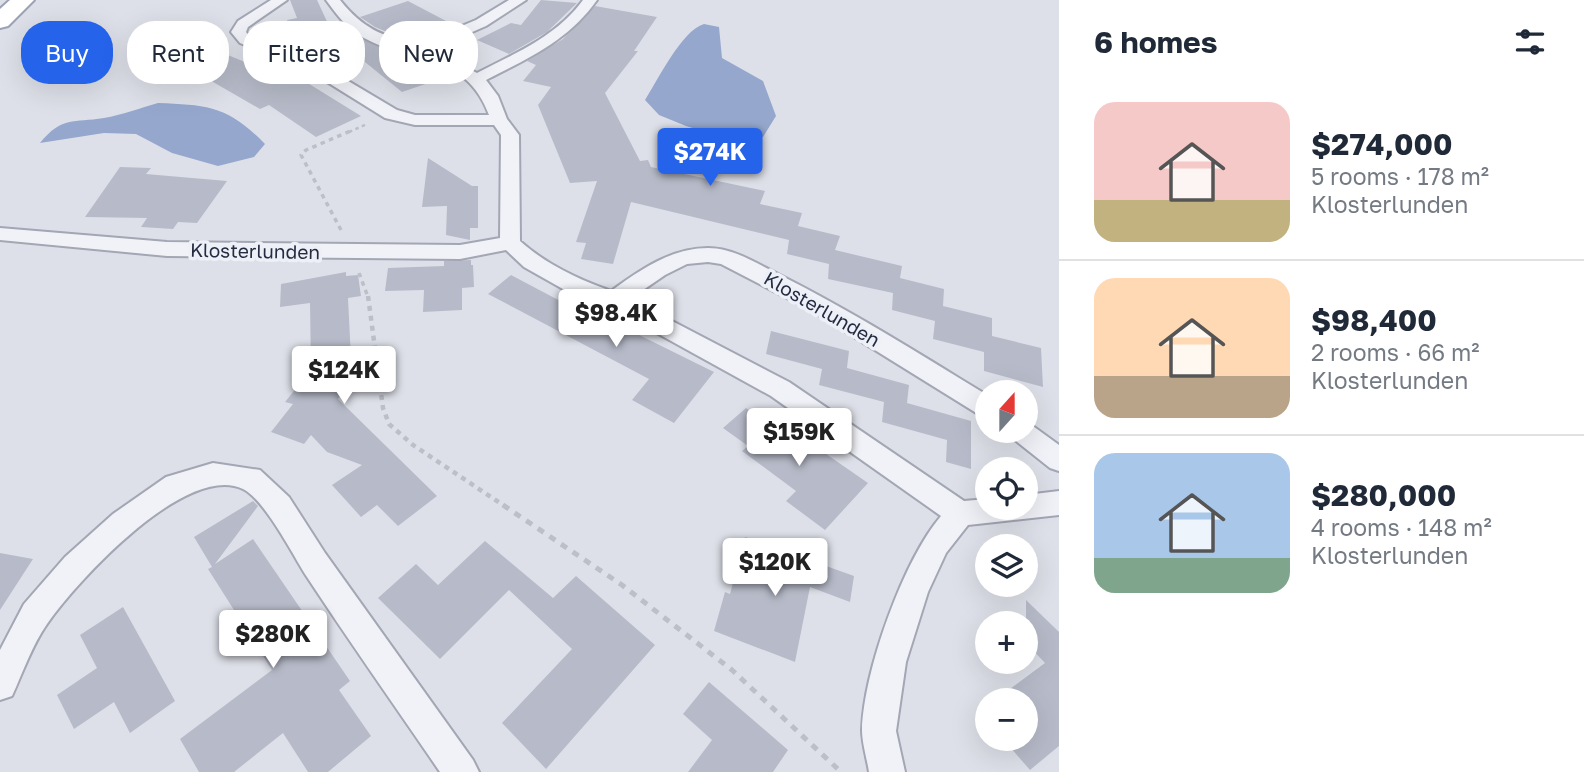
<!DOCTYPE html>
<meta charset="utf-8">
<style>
:root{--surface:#fff;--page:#f6f6f7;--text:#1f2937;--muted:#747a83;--line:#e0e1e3;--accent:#2563eb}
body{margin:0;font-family:"Golos Text",sans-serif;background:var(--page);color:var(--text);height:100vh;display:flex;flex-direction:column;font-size:26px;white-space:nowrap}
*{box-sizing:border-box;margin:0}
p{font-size:23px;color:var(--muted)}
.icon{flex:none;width:38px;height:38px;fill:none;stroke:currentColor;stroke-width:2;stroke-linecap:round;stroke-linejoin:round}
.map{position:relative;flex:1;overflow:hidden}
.drawer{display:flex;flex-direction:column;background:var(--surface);width:525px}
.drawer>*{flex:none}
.hud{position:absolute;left:21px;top:21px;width:665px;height:63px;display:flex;gap:14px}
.needle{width:46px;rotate:21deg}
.controls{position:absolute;left:975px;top:380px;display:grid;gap:14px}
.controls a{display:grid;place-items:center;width:63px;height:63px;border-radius:50%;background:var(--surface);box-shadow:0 7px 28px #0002;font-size:35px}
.price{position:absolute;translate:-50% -60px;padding:0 16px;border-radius:7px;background:#fff;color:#222;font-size:23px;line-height:46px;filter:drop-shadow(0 2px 4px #0008)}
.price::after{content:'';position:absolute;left:50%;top:42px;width:21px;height:16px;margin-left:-10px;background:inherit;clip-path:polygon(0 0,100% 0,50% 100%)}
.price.on{background:var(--accent);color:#fff}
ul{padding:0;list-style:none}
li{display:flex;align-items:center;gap:21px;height:175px;padding:0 35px}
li+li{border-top:2px solid var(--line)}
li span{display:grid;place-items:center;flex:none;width:196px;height:140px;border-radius:21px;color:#555}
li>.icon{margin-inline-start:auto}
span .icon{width:84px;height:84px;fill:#fffc;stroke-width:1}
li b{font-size:30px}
h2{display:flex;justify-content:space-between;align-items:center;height:84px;padding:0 35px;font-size:30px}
.chip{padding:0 24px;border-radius:28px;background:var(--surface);box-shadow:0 7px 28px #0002;font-size:24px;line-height:63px}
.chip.on{background:var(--accent);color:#fff}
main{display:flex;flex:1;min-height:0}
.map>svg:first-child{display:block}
.water{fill:#95a7cd}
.building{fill:#b7bbc9}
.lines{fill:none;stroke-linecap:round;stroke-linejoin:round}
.minor-casing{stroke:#a3a6b3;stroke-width:4}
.primary-casing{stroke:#9ca2b6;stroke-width:4}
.path-far3{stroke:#bcbec8;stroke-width:2.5;stroke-dasharray:3.5 3.5;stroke-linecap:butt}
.path-far2{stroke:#bcbec8;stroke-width:3.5;stroke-dasharray:4.5 4.5;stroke-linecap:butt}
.path-far1{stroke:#bcbec8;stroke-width:4.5;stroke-dasharray:5 5;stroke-linecap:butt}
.path{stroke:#bcbec8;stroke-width:5;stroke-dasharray:7 7;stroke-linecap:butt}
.minor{fill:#f1f2f7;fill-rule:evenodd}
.primary{fill:#fff;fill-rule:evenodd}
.labels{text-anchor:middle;stroke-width:7;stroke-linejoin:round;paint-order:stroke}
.street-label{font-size:19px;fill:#252b41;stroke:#edf0f6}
</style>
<main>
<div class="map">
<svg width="1059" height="772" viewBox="0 0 1059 772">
<rect width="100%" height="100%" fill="#dee0e9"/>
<g class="water">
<path d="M704 24 719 27 722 58 763 81 776 116 763 137 733 140 686 126 659 115 645 100C657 81 682 30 704 24Z"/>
<path d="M158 103C208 105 228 106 265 144L254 157 218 166 172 153 136 134 104 133 40 143C62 116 73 123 104 118 122 115 140 108 158 103Z"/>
</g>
<g class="building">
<path d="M290 0H317L330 28 342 24 363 40 411 58 440 79 402 92 360 58 334 70 296 52 298 51 287 20 297 18Z"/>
<path d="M541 0 577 3 547 32 509 54 477 40 511 23 521 25Z"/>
<path d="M408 1 448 22 404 39 375 27 360 17Z"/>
<path d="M595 6 657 17 634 51H638L605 93 640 161 648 160 651 167 765 191 760 204 802 213 798 226 840 236 835 250 902 266 900 278 944 289 943 306 992 318V336L1041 348 1043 387 984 371V352L933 339 935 321 892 310 893 293 828 279 829 264 787 254 789 240 631 202 613 264 581 259 586 243 576 242 597 181 570 183 538 105 551 87 523 81 536 65 527 61 563 39Z"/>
<path d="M218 51 260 68 276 61 310 74 315 78 306 82 361 116 316 137 269 105 260 109 187 67Z"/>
<path d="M428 158 472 186H478V228H470V240L446 235 447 206 422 207Z"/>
<path d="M120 167 151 168 146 174 227 181 197 223 178 222 173 229 141 227 147 218 85 217Z"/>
<path d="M471 260V265H473L474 287 462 288V310L423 312 424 290 385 291 388 268 444 266V261Z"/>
<path d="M346 272V276L358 275 361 296 348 298 352 379 338 399 437 496 398 526 377 505 361 517 332 485 362 465 327 452 311 435 304 444 271 432 293 404 285 402 311 370 310 303 280 307 281 284Z"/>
<path d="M511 275 619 332 623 327 714 372 674 423 632 400 649 379 488 294Z"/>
<path d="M771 331 849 351 847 368 909 385 907 403 971 421V469L946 462 947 440 882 422 884 402 819 385 822 369 766 354Z"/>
<path d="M746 408 771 426 777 420 868 483 825 530 786 501 796 491 742 451 748 446 723 428Z"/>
<path d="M253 501 258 506 215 564 253 539 350 681 339 690 371 736 328 772H308L283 733 234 772H199L180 739 272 670 208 569 212 567 194 537Z"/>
<path d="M745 537 854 576 850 602 810 587 795 662 714 631 725 592 730 594Z"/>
<path d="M485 541 553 598 576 576 655 645 546 769 502 723 572 649 509 590 440 659 378 598 416 564 438 585Z"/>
<path d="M0 553 33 559 0 610Z"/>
<path d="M1026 600 1059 632V746L1030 770 1002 738H1026V700H995L1045 663 1026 643Z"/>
<path d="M123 607 175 701 130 733 114 702 74 729 57 695 97 668 80 635Z"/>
<path d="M709 682 788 750 773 772H688L712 740 683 714Z"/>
</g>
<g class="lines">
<g class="minor-casing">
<g id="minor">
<path d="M271 0H287L248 27 246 32 250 37 323 66 397 110 415 115H489C466 52 412 64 364 38 347 29 337 15 326 0H340C363 29 381 35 416 45L476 20 509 0H526L486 26 431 50 477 73C516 53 557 36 583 0H597C569 40 529 58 486 80L498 96 507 119 519 135 520 241C547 265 578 279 611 291 640 270 671 248 708 248 733 248 756 263 778 274 850 310 918 353 987 395V417L978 414 812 311 721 264 708 262 687 264 665 275 630 299 789 382 964 501 987 499V508H1026V495L1059 491V515L968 525 946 553 928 592 906 662 896 731 905 772H869C867 759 862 743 862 730 864 671 903 561 941 516L771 396 606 305 563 289 524 267 506 250 460 259 167 256 0 240V228L167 242 460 245 500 238 501 135 494 125H415L385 118 311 72 240 43 231 32 238 21Z"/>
<path d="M1026 421 1059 445V471L1050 468 1011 437 1007 430H1026Z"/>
<path d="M213 463 260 470 289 497 325 553 473 760 479 772H440C395 706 349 641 305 574 292 553 264 499 243 489 186 462 76 582 47 624 32 645 23 672 12 696L0 700V650L24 604 65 557 113 514 166 477Z"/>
</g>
</g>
<g class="primary-casing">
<path id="primary" d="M10 0H34L8 26 0 28V9Z"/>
</g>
<path class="path-far3" d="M349 132 367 124"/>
<g class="path-far2">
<path d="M341 230 301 155 306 150 353 130"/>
<path d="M359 273 368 297"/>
</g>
<path class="path-far1" d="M368 296 383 408 389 424 413 445 506 507"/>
<path class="path" d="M503 505 622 585 732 670 841 772"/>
<use href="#minor" class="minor"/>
<use href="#primary" class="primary"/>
</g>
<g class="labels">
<g class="street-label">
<text transform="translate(255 251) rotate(1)" y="7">Klosterlunden</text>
<text transform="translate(822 309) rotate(30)" y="7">Klosterlunden</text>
</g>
</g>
</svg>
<div class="controls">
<a><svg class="needle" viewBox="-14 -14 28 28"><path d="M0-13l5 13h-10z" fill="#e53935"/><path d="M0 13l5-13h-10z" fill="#747a83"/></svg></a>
<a><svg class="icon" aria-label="locate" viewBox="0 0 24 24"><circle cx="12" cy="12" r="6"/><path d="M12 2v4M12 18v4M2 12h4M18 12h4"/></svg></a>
<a><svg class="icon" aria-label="layers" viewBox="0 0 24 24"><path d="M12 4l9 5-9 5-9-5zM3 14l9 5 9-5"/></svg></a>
<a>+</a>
<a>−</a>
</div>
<b class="price on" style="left:710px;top:188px">$274K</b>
<b class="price" style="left:616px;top:349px">$98.4K</b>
<b class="price" style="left:344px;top:406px">$124K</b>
<b class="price" style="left:799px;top:468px">$159K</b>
<b class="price" style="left:775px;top:598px">$120K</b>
<b class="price" style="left:273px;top:670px">$280K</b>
<div class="hud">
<a class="chip on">Buy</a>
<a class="chip">Rent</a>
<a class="chip">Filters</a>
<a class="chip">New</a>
</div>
</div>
<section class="drawer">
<h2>6 homes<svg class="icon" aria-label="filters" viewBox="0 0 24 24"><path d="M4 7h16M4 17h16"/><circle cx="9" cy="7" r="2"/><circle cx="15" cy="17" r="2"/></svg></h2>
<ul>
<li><span style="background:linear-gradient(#f6c9c9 70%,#c2b280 0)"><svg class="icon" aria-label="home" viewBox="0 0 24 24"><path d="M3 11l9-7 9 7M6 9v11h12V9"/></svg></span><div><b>$274,000</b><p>5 rooms · 178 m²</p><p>Klosterlunden</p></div></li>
<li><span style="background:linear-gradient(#ffd9b3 70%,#b9a48a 0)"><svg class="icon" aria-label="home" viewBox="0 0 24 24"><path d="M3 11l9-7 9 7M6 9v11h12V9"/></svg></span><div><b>$98,400</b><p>2 rooms · 66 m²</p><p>Klosterlunden</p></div></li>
<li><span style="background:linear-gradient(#a9c7e8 75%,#7fa58c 0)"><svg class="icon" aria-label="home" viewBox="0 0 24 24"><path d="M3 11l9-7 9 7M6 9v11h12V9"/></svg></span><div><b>$280,000</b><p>4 rooms · 148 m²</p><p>Klosterlunden</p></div></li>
</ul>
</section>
</main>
